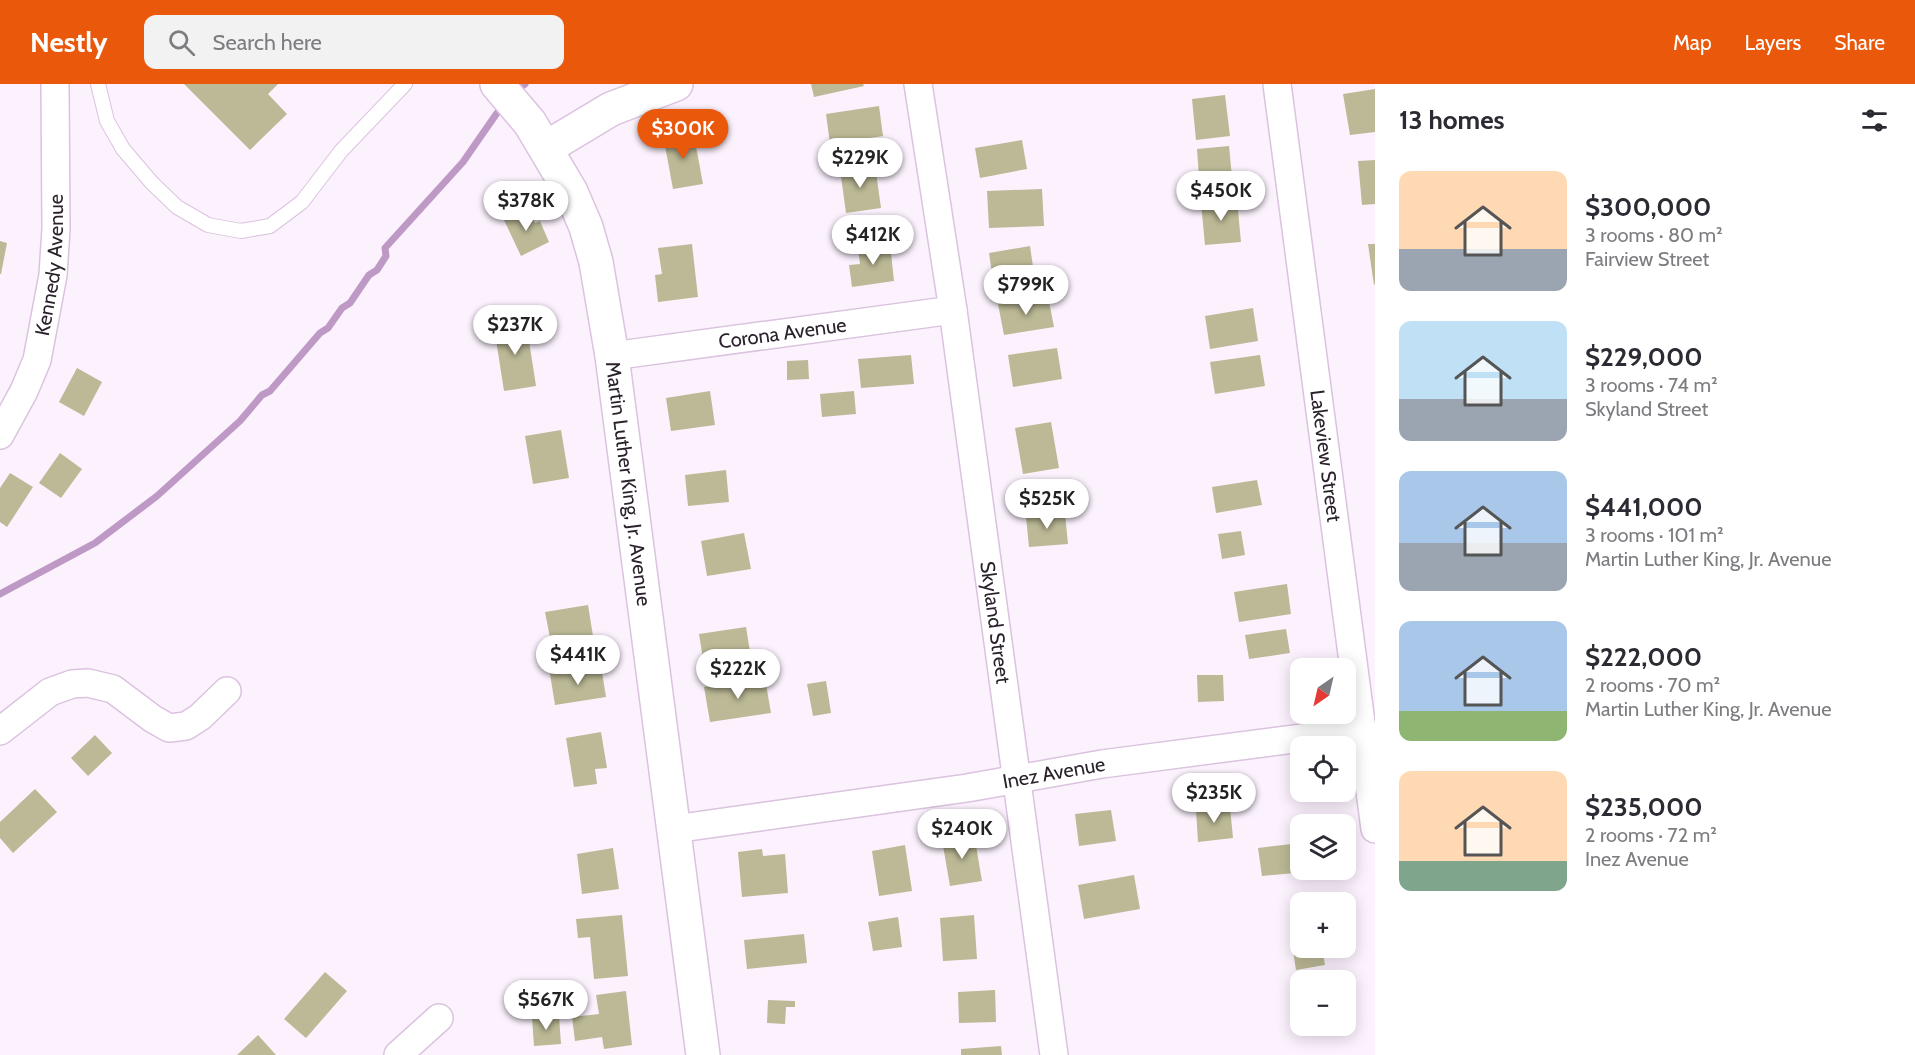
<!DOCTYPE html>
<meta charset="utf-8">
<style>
:root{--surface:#fff;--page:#f2f2f3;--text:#2b2b33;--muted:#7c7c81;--accent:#ea580c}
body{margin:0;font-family:Cabin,sans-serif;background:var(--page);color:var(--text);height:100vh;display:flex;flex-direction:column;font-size:22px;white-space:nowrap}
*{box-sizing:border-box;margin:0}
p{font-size:20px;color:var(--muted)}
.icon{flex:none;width:33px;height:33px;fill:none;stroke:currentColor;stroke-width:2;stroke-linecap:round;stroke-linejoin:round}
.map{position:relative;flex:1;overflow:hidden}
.drawer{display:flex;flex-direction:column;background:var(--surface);width:540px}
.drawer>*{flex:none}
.needle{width:39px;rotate:214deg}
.tools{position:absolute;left:1290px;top:574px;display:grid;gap:12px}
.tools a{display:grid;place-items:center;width:66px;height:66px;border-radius:12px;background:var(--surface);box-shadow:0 3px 15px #0003;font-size:30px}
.price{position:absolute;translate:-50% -51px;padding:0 14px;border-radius:21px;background:#fff;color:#222;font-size:20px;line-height:39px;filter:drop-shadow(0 2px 3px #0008)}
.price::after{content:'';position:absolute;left:50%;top:36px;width:18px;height:14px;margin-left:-9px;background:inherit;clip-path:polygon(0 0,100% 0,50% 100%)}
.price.active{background:var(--accent);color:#fff}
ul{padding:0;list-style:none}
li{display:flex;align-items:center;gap:18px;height:150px;padding:0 24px}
li span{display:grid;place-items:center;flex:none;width:168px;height:120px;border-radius:12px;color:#555}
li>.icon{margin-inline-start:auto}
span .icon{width:72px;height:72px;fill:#fffc;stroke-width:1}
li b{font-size:26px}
h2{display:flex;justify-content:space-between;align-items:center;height:72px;padding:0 24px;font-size:26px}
header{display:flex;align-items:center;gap:36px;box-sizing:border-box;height:84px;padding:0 30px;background:var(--accent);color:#fff}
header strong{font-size:28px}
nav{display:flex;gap:33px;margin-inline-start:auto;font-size:21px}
.search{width:420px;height:54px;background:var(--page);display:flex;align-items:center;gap:15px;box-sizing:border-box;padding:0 21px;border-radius:12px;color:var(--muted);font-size:22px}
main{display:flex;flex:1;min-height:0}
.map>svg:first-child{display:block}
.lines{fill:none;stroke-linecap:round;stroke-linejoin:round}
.stream{stroke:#bf99c5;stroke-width:7}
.building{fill:#bcb996}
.service-casing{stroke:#dbc2df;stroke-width:16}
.minor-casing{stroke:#dbc2df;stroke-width:30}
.tertiary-casing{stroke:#dbc2df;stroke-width:36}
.service{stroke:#fff;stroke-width:14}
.minor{stroke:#fff;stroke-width:27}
.tertiary{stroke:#fff;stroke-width:33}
.labels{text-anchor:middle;stroke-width:4.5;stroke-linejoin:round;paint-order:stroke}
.street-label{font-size:20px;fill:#2a212b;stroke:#fff}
</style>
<header>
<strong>Nestly</strong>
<div class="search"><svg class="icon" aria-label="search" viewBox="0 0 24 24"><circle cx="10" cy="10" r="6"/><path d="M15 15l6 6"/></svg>Search here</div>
<nav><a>Map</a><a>Layers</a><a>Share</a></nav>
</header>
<main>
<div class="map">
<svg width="1375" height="971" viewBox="0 0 1375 971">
<rect width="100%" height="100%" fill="#fcf2fe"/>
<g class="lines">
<g class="stream">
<path d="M522 2 525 0"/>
<path d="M0 510 95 459 157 412 240 337 262 311 270 307 320 249 328 244 342 224 350 219 369 191 377 186 386 172 385 164 463 78 497 29"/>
</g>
</g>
<g class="building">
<path d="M184 0H278L268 10 287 30 250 66Z"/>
<path d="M811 0H863L864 2 814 13Z"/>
<path d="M1375 5V48L1350 51 1343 10Z"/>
<path d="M1225 11 1230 52 1196 56 1192 15Z"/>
<path d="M879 22 883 52 830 60 826 30Z"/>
<path d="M693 46 703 100 673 105 663 51Z"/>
<path d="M1022 56 1027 85 980 94 975 64Z"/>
<path d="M1229 62 1233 104 1200 107 1197 65Z"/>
<path d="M1375 76V120L1362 121 1358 77Z"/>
<path d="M875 81 881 124 846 129 840 85Z"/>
<path d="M1042 105 1044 142 989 144 987 107Z"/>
<path d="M1237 116 1241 158 1205 161 1201 119Z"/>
<path d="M528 125 535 139 540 137 549 158 521 172 504 136Z"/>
<path d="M0 157 7 159 1 190H0Z"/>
<path d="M692 160 698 213 658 218 655 191 662 190 658 164Z"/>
<path d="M890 160 894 197 852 203 849 181 860 180 858 164Z"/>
<path d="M1368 160H1375V200L1374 201Z"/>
<path d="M1030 162 1034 189 993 196 989 169Z"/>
<path d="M1048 212 1054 243 1004 251 998 220Z"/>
<path d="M1253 224 1258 257 1210 265 1205 232Z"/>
<path d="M526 238 536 302 504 307 494 243Z"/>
<path d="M1057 264 1062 295 1013 303 1008 271Z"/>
<path d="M911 271 914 300 861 304 858 275Z"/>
<path d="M1260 271 1265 302 1215 310 1210 278Z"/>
<path d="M808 276 809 295 787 296V277Z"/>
<path d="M77 284 102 298 84 332 59 318Z"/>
<path d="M710 307 715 341 671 347 666 314Z"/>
<path d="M854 307 856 330 822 333 820 310Z"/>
<path d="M1051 338 1059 384 1023 390 1015 344Z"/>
<path d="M561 346 569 394 533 400 525 352Z"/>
<path d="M60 369 82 385 61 414 39 399Z"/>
<path d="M726 386 729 418 688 422 685 391Z"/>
<path d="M10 389 33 403 7 443 0 438V404Z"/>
<path d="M1257 396 1262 421 1216 429 1212 403Z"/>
<path d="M1065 430 1068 460 1029 463 1026 433Z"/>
<path d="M1241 447 1245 471 1222 475 1218 450Z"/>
<path d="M744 449 751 485 707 492 701 457Z"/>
<path d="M1287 500 1291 530 1239 538 1234 508Z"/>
<path d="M588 521 593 552 551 559 545 528Z"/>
<path d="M746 543 751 574 704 581 699 550Z"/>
<path d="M1286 545 1290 569 1249 575 1245 551Z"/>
<path d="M601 582 606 613 555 621 550 590Z"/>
<path d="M1197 591H1223L1224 617 1198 618Z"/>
<path d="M765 594 771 629 710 638 704 603Z"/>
<path d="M826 597 831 629 813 632 807 600Z"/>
<path d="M601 648 607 684 595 685 597 700 574 703 566 654Z"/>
<path d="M95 651 112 669 88 692 71 674Z"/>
<path d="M35 705 57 728 13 769 0 754V738Z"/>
<path d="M1230 723 1233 754 1198 758 1196 726Z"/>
<path d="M1111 726 1116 757 1079 762 1075 730Z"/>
<path d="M974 750 982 797 950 802 942 756Z"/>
<path d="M1300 759V786H1306V788L1262 792 1258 764Z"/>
<path d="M905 761 912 807 879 812 872 767Z"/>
<path d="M613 764 619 805 582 810 577 770Z"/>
<path d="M762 765 763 772 785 770 788 809 742 813 738 768Z"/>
<path d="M1134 791 1140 825 1084 835 1078 801Z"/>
<path d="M622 831 628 892 594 895 590 853 578 854 576 835Z"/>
<path d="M974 831 977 875 943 877 940 834Z"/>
<path d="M898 833 902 863 873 867 868 838Z"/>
<path d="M804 850 807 879 747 885 744 856Z"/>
<path d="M1300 853V864H1322L1325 881 1296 886 1291 854Z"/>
<path d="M325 888 347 907 306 954 284 935Z"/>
<path d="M995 906 996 938 959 939 958 908Z"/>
<path d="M626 907 632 961 604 965 602 953 575 957 572 933 599 930 596 911Z"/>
<path d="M569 909V928H524V910Z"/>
<path d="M768 916 795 917V923H786L785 940 767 939Z"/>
<path d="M559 932 561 960 534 962 532 934Z"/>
<path d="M258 951 276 971H237Z"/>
<path d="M1001 962 1002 971H961V965Z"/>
</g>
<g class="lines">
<g class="service-casing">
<path id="service" d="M98 0 107 37 123 65 152 99 177 123 208 141 241 147 270 142 302 118 341 67 405 0"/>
</g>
<g class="minor-casing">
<g id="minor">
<path id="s1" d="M918 0 953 226 1054 971"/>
<path id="s2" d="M1277 0 1375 745"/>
<path id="s3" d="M612 272 953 226"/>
<path id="s4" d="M0 351 24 307 37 276 53 191 56 145 55 0"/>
<path d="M0 647 50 608 72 600 88 599 113 605 153 635 169 644 186 642 200 633 227 607"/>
<path id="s5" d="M674 745 967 704 1102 680 1363 646"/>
<path d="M398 971 439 934"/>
</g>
</g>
<g class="tertiary-casing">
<g id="tertiary">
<path id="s6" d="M497 0 530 39 571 108 586 143 596 178 612 272 703 971"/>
<path d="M546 64 611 25 676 0"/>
</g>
</g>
<use href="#service" class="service"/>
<use href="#minor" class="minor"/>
<use href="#tertiary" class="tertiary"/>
</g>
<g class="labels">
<g class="street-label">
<text dy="7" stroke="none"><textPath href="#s4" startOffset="180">Kennedy Avenue</textPath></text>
<text dy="7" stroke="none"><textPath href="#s3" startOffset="172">Corona Avenue</textPath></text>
<text dy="7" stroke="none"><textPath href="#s2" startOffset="375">Lakeview Street</textPath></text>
<text dy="7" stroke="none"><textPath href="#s6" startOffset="430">Martin Luther King, Jr. Avenue</textPath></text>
<text dy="7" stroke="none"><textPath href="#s1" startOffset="544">Skyland Street</textPath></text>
<text dy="7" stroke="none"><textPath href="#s5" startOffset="384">Inez Avenue</textPath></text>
</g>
</g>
</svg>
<div class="tools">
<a><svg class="needle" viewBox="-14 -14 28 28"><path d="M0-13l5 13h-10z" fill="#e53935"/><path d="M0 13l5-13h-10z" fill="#7c7c81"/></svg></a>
<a><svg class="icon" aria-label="locate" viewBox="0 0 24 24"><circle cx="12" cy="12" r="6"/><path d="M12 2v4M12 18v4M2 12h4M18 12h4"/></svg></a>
<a><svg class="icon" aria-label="layers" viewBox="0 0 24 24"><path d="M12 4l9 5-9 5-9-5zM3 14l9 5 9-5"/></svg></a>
<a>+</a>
<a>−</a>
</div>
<b class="price active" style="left:683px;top:76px">$300K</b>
<b class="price" style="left:860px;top:105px">$229K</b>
<b class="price" style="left:1221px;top:138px">$450K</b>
<b class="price" style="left:526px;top:148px">$378K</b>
<b class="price" style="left:873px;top:182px">$412K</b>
<b class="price" style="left:1026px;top:232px">$799K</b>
<b class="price" style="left:515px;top:272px">$237K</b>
<b class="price" style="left:1047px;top:446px">$525K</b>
<b class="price" style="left:578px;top:602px">$441K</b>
<b class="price" style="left:738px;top:616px">$222K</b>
<b class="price" style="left:1214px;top:740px">$235K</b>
<b class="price" style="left:962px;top:776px">$240K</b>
<b class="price" style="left:546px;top:947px">$567K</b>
</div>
<section class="drawer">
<h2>13 homes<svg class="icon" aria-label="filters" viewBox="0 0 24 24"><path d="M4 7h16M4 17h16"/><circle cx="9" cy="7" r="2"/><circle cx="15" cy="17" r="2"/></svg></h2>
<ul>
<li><span style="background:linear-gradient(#ffd9b3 65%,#9aa5b1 0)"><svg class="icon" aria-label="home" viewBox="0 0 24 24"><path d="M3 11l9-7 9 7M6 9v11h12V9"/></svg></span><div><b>$300,000</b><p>3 rooms · 80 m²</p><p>Fairview Street</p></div></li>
<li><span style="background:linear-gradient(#bfe0f5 65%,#9aa5b1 0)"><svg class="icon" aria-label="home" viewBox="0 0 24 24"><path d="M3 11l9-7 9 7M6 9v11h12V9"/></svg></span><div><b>$229,000</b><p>3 rooms · 74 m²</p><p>Skyland Street</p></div></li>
<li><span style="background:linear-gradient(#a9c7e8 60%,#9aa5b1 0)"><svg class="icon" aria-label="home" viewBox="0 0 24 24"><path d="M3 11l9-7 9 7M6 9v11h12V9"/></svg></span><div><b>$441,000</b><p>3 rooms · 101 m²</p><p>Martin Luther King, Jr. Avenue</p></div></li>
<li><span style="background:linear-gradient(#a9c7e8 75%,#8fb573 0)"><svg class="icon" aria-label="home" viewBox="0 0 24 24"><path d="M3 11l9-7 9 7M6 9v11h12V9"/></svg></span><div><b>$222,000</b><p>2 rooms · 70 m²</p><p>Martin Luther King, Jr. Avenue</p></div></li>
<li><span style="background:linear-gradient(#ffd9b3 75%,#7fa58c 0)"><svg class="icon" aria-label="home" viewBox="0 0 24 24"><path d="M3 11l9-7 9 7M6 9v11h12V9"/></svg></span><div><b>$235,000</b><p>2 rooms · 72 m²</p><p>Inez Avenue</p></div></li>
</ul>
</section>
</main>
